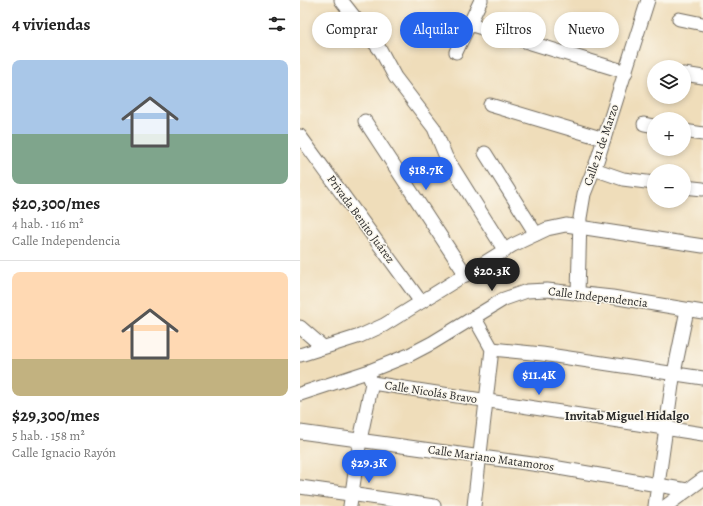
<!DOCTYPE html>
<html lang="es">
<meta charset="utf-8">
<style>
:root{--surface:#fff;--page:#f2f2f2;--text:#222;--muted:#767676;--line:#e0e0e0;--accent:#2563eb}
body{margin:0;font-family:Alegreya,serif;background:var(--page);color:var(--text);height:100vh;display:flex;flex-direction:column;font-size:15px;white-space:nowrap}
*{box-sizing:border-box;margin:0}
p{font-size:13px;color:var(--muted)}
.icon{flex:none;width:22px;height:22px;fill:none;stroke:currentColor;stroke-width:2;stroke-linecap:round;stroke-linejoin:round}
.map{position:relative;flex:1;overflow:hidden}
.side{display:flex;flex-direction:column;background:var(--surface);width:300px}
.side>*{flex:none}
.hud{position:absolute;left:12px;top:12px;width:331px;height:36px;display:flex;gap:8px}
.buttons{position:absolute;left:347px;top:60px;display:grid;gap:8px}
.buttons a{display:grid;place-items:center;width:44px;height:44px;border-radius:50%;background:var(--surface);box-shadow:0 2px 6px #0003;font-size:20px}
.price{position:absolute;translate:-50% -34px;padding:0 9px;border-radius:14px;background:var(--accent);color:#fff;font-size:13px;line-height:26px;filter:drop-shadow(0 1px 2px #0008)}
.price::after{content:'';position:absolute;left:50%;top:24px;width:12px;height:9px;margin-left:-6px;background:inherit;clip-path:polygon(0 0,100% 0,50% 100%)}
.price.on{background:#222;color:#fff}
ul{padding:0;list-style:none}
li{display:grid;align-content:center;gap:8px;height:212px;padding:0 12px}
li+li{border-top:1px solid var(--line)}
li span{display:grid;place-items:center;height:124px;border-radius:8px;color:#555}
li>.icon{margin-inline-start:auto}
span .icon{width:72px;height:72px;fill:#fffc;stroke-width:1}
li b{font-size:17px}
h2{display:flex;justify-content:space-between;align-items:center;height:48px;padding:0 12px;font-size:17px}
.pill{padding:0 14px;border-radius:18px;background:var(--surface);box-shadow:0 2px 6px #0003;font-size:14px;line-height:36px}
.pill.on{background:var(--accent);color:#fff}
main{display:flex;flex:1;min-height:0}
.map>svg:first-child{display:block}
.lines{fill:none;stroke-linecap:round;stroke-linejoin:round}
.minor-casing{stroke:#70695d;stroke-width:15}
.minor{stroke:#fff;stroke-width:13}
.labels{text-anchor:middle;stroke-width:3;stroke-linejoin:round;paint-order:stroke}
.street-label{font-size:12px;fill:#2b2b2b;stroke:#fbf7ec}
.neighbourhood-label{font-size:13px;font-weight:bold;fill:#2b2b2b;stroke:#fbf7ec}
</style>
<main>
<section class="side">
<h2>4 viviendas<svg class="icon" aria-label="filters" viewBox="0 0 24 24"><path d="M4 7h16M4 17h16"/><circle cx="9" cy="7" r="2"/><circle cx="15" cy="17" r="2"/></svg></h2>
<ul>
<li><span style="background:linear-gradient(#a9c7e8 60%,#7fa58c 0)"><svg class="icon" aria-label="home" viewBox="0 0 24 24"><path d="M3 11l9-7 9 7M6 9v11h12V9"/></svg></span><div><b>$20,300/mes</b><p>4 hab. · 116 m²</p><p>Calle Independencia</p></div></li>
<li><span style="background:linear-gradient(#ffd9b3 70%,#c2b280 0)"><svg class="icon" aria-label="home" viewBox="0 0 24 24"><path d="M3 11l9-7 9 7M6 9v11h12V9"/></svg></span><div><b>$29,300/mes</b><p>5 hab. · 158 m²</p><p>Calle Ignacio Rayón</p></div></li>
</ul>
</section>
<div class="map">
<svg width="403" height="506" viewBox="0 0 403 506">
<rect width="100%" height="100%" fill="#fbf7ec"/>
<filter id="ink" filterUnits="userSpaceOnUse"><feTurbulence type="fractalNoise" baseFrequency=".025" numOctaves="2"/><feDisplacementMap in="SourceGraphic" scale="8" xChannelSelector="R" yChannelSelector="G"/><feConvolveMatrix kernelMatrix="1 2 1 2 8 2 1 2 1" color-interpolation-filters="sRGB"/></filter>
<filter id="wash" filterUnits="userSpaceOnUse"><feTurbulence type="fractalNoise" baseFrequency=".012" numOctaves="4" result="noise"/><feDisplacementMap in="SourceGraphic" scale="16" xChannelSelector="R" yChannelSelector="G"/><feGaussianBlur stdDeviation="0.9" result="paint"/><feColorMatrix in="noise" values="0 0 0 0 0 0 0 0 0 0 0 0 0 0 0 0 0 1.4 0 .05"/><feComposite in="paint" operator="in"/></filter>
<g filter="url(#wash)">
<rect width="100%" height="100%" fill="#efddba"/>
</g>
<g filter="url(#ink)">
<g class="lines">
<g class="minor-casing">
<g id="minor">
<path d="M41 0 81 51 95 77 134 128 146 157 205 251"/>
<path d="M379 19 403 24"/>
<path d="M169 24 326 72"/>
<path d="M156 52 181 0"/>
<path d="M384 74 403 77"/>
<path d="M190 105 304 139"/>
<path d="M65 121 166 275"/>
<path d="M344 124 354 126"/>
<path d="M384 131 403 134"/>
<path d="M0 136 121 302"/>
<path d="M185 153 236 234"/>
<path d="M294 169 323 179 354 183"/>
<path d="M384 187 403 189"/>
<path d="M278 294 280 218 284 194 297 161 348 0"/>
<path d="M0 327 23 347"/>
<path d="M192 349 242 354 403 378"/>
<path d="M0 355 60 336 84 325 213 245 247 229 266 225 403 246"/>
<path d="M72 383 403 434"/>
<path d="M0 394 67 372 109 355 132 343 204 299 227 291 247 290 312 297 403 312"/>
<path d="M0 432 247 466 387 490"/>
<path d="M0 487 134 506"/>
<path d="M50 506 60 440 72 383 69 376"/>
<path d="M174 506 192 349 174 317"/>
<path d="M355 506 373 378 387 310"/>
<path d="M366 506 403 479"/>
</g>
</g>
<use href="#minor" class="minor"/>
</g>
</g>
<g class="labels">
<g class="street-label">
<text transform="translate(301 145) rotate(-71)" y="4">Calle 21 de Marzo</text>
<text transform="translate(61 219) rotate(54)" y="4">Privada Benito Juárez</text>
<text transform="translate(298 297) rotate(7)" y="4">Calle Independencia</text>
<text transform="translate(131 392) rotate(9)" y="4">Calle Nicolás Bravo</text>
<text transform="translate(191 458) rotate(8)" y="4">Calle Mariano Matamoros</text>
</g>
<g class="neighbourhood-label">
<text x="327" y="420">Invitab Miguel Hidalgo</text>
</g>
</g>
</svg>
<div class="buttons">
<a><svg class="icon" aria-label="layers" viewBox="0 0 24 24"><path d="M12 4l9 5-9 5-9-5zM3 14l9 5 9-5"/></svg></a>
<a>+</a>
<a>−</a>
</div>
<b class="price" style="left:126px;top:191px">$18.7K</b>
<b class="price on" style="left:192px;top:292px">$20.3K</b>
<b class="price" style="left:239px;top:396px">$11.4K</b>
<b class="price" style="left:69px;top:484px">$29.3K</b>
<div class="hud">
<a class="pill">Comprar</a>
<a class="pill on">Alquilar</a>
<a class="pill">Filtros</a>
<a class="pill">Nuevo</a>
</div>
</div>
</main>
